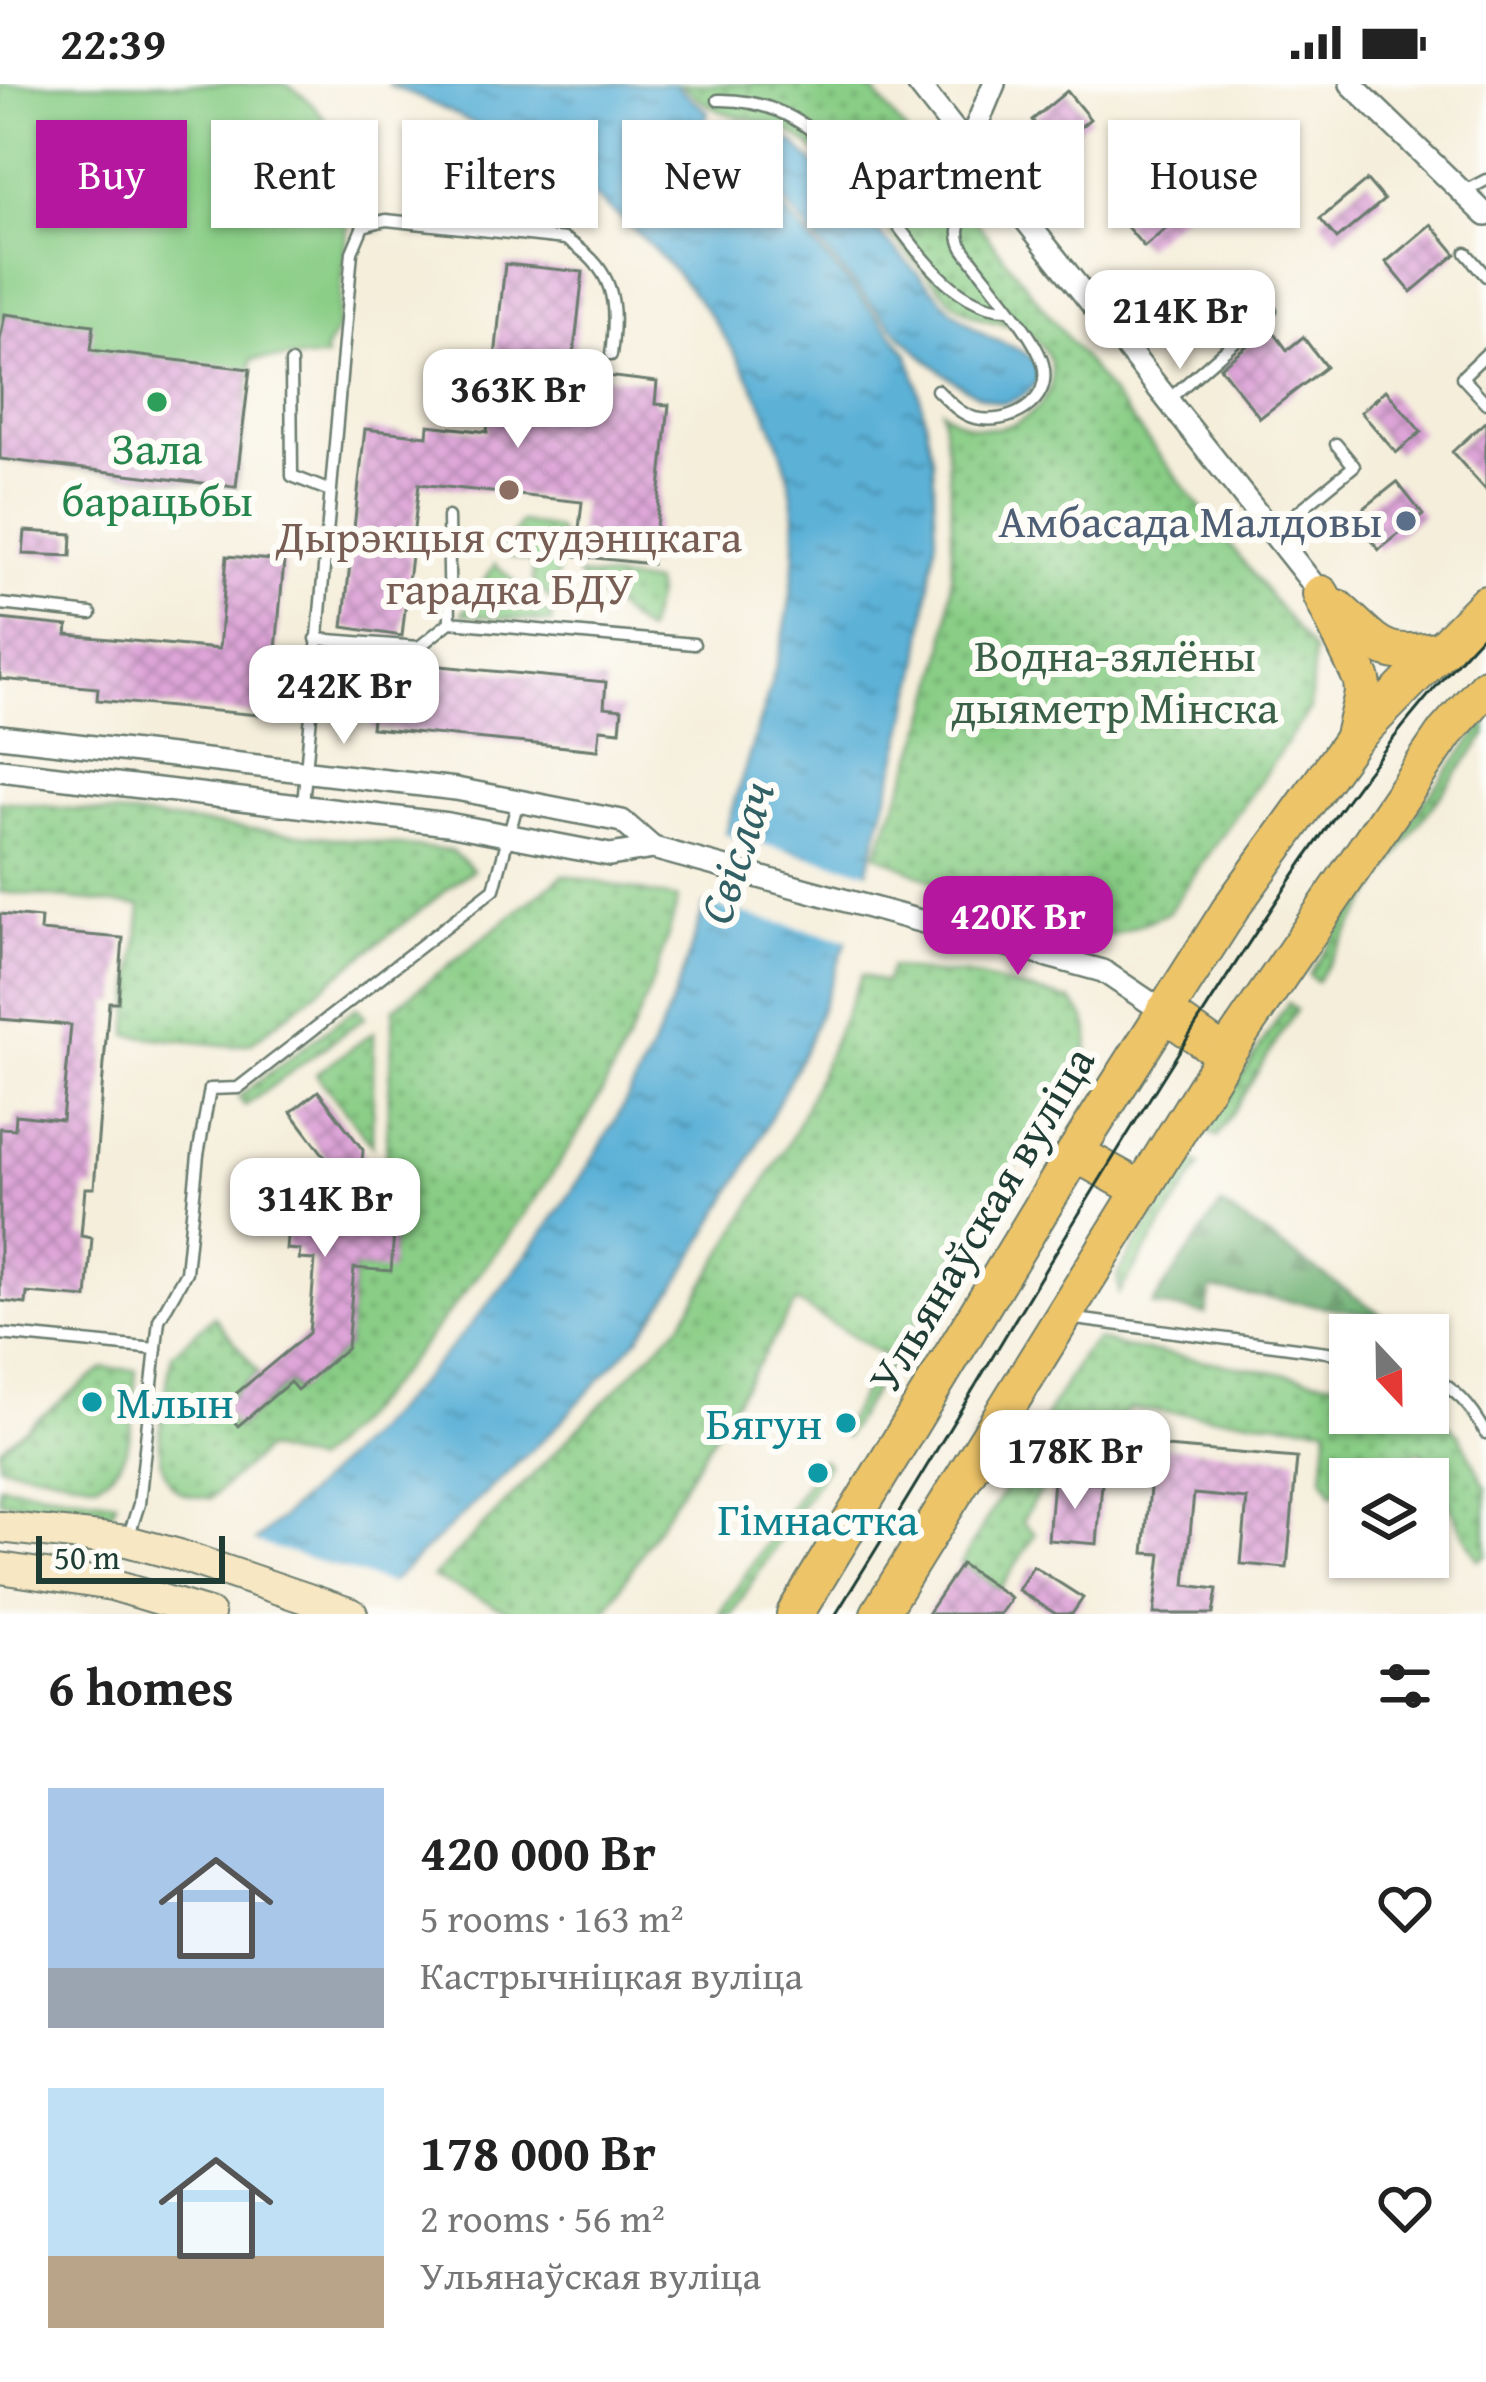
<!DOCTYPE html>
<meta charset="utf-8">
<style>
:root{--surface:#fff;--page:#f2f2f2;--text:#222;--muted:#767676;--accent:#b5179e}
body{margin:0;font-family:"Gentium Book Plus",serif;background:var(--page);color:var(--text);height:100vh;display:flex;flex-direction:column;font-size:45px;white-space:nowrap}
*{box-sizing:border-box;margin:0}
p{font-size:39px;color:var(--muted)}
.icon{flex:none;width:66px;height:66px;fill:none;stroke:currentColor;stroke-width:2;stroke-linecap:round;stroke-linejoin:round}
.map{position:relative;height:1530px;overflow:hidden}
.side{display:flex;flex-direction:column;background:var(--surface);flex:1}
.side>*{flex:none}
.top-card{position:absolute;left:36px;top:36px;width:1416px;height:108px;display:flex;gap:24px}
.needle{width:78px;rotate:158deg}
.controls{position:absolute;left:1329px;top:1230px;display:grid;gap:24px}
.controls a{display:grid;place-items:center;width:120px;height:120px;border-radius:0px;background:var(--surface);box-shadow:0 3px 9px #0004;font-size:60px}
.scale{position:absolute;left:36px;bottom:30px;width:189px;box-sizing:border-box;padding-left:12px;border:6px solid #1f3d34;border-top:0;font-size:33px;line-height:42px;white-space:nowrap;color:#1f3d34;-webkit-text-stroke:9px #fdfcf7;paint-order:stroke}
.price{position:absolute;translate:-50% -102px;padding:0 27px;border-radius:24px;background:#fff;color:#222;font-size:39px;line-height:78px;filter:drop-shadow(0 3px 6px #0008)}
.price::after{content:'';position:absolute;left:50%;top:72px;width:36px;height:27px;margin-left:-18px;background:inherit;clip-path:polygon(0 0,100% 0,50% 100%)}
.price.current{background:var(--accent);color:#fff}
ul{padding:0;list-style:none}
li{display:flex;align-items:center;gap:36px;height:300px;padding:0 48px}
li span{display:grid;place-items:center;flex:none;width:336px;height:240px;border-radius:0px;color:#555}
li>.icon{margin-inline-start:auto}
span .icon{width:144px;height:144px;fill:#fffc;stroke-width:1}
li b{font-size:51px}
h2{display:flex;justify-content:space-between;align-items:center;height:144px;padding:0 48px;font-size:51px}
.tag{padding:0 42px;border-radius:0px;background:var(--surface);box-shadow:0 3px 9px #0004;font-size:42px;line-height:108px}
.tag.current{background:var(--accent);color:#fff}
.status{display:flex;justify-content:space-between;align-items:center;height:84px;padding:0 60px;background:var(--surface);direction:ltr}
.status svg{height:33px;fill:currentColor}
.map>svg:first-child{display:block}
.green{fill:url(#green-dots);stroke:#54855d;stroke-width:3}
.forest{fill:url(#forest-firs);stroke:#467654;stroke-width:3}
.pitch{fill:#89cd86;stroke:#54855d;stroke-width:3}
.water{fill:url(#water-ripples);stroke:#3d7786;stroke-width:3}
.pier{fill:#f5eedb}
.building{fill:url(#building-cross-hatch)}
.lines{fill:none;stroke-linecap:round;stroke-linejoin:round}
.lane-casing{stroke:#6a7b6e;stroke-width:15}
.street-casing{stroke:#6a7b6e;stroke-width:26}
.secondary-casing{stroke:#6a7b6e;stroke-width:34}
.primary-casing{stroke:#6a7b6e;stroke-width:40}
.lane{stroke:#fff;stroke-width:10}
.street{stroke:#fff;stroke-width:21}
.secondary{stroke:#f8e7c3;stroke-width:30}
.primary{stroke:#eec469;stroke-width:36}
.tram{stroke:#1f3d34;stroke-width:3}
.leisure-dot{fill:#2e9e5b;stroke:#fdfcf7;stroke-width:4.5}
.education-dot{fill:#8d6e63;stroke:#fdfcf7;stroke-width:4.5}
.service-dot{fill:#5c6f8a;stroke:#fdfcf7;stroke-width:4.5}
.culture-dot{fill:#0f9aa8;stroke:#fdfcf7;stroke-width:4.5}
.labels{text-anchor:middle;stroke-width:12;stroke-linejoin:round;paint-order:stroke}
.leisure-label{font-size:45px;fill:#27864d;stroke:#fdfcf7}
.service-label{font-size:45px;fill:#4e5e75;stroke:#fdfcf7;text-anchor:end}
.education-label{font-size:45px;fill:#785e54;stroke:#fdfcf7}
.park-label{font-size:45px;fill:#3a6148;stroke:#fdfcf7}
.street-label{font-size:45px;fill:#1f3d34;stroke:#fdfcf7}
.culture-label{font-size:45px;fill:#0d838f;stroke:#fdfcf7;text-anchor:start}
.water-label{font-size:48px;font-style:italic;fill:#316065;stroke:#fdfcf7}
</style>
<div class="status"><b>22:39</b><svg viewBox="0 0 49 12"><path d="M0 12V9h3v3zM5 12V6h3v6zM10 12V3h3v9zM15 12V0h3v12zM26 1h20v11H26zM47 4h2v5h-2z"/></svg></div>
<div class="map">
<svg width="1486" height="1530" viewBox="0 0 1486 1530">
<defs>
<pattern id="green-dots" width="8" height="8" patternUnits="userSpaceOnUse" patternTransform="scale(3)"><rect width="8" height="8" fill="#89cd86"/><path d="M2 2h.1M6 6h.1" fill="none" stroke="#6fa86e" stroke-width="1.8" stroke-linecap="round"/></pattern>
<pattern id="forest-firs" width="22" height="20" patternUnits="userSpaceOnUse" patternTransform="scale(3)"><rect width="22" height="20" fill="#6eb073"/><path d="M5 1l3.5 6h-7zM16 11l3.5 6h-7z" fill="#5a905f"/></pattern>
<pattern id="water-ripples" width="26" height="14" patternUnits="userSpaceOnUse" patternTransform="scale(3)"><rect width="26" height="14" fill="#5bb1d7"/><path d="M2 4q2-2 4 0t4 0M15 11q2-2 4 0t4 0" fill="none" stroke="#4b91af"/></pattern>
<pattern id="building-cross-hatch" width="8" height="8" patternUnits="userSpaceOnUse" patternTransform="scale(3)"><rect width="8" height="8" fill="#dea5d8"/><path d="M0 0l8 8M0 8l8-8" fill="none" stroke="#b388b0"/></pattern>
</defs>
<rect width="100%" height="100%" fill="#fdfcf7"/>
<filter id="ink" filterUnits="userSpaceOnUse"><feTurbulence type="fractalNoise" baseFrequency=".00833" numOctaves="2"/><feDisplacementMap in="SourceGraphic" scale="24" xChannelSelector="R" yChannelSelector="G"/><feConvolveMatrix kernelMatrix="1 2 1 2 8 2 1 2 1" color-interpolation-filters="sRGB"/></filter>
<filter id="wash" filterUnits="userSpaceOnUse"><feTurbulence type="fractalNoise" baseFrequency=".004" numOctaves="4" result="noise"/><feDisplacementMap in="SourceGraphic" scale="48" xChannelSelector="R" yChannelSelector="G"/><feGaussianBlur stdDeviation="2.7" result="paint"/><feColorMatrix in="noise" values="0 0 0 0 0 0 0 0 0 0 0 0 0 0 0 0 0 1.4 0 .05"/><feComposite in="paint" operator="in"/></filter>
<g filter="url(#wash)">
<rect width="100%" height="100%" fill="#f5eedb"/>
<g class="green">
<path d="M679 0H868L1314 568 1310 625 1168 829 1112 852 969 814 876 770C903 702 933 631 945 558 957 481 952 404 942 326 1004 380 1093 302 1031 251 1017 240 1002 240 986 236 973 233 963 225 953 218L810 62C775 34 758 40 720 27 705 22 693 8 679 0Z"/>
<path d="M521 438 557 445 561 451 554 518 533 500 532 478 499 470Z"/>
<path d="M495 480 551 530 552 539 462 530Z"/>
<path d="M578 491 654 499 656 511 646 549 582 498Z"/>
<path d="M1486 638V651L1417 742 1316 898 1309 891 1424 718Z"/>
<path d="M0 717 451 767 473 785 251 959 233 962 128 951 141 822 0 808Z"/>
<path d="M563 791 678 815C639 971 560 1090 460 1214 415 1272 368 1329 313 1378L265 1365 211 1414C199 1413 183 1413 174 1403 146 1371 167 1308 172 1270L214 1232 258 1288 218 1324 236 1345 289 1299 296 1307 347 1263 354 1184 390 1186 395 1136 382 1134 394 924Z"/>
<path d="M891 883 934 890H964L1070 916C1086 931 1093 945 1087 966L845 1353 840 1348 884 1271 796 1218 604 1530H513L433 1493 682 1238 794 1049 862 891 885 899Z"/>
<path d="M1288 919 1296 926 1217 1053 1207 1048Z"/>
<path d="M357 923 365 933 245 1022 238 1013Z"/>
<path d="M374 948 372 1061 316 990Z"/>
<path d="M1191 1075 1200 1082 1119 1209 1117 1191Z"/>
<path d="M1097 1255 1124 1263 1350 1301V1329H1428V1324L1460 1351 1486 1404V1471L1478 1476 1421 1366 1362 1395H1350V1401L1332 1410 1323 1392 1328 1342 1129 1325 1121 1333 1117 1391 1050 1390 1022 1437 1035 1450 1000 1506 961 1480 1081 1272Z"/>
<path d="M104 1284 136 1286C132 1326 138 1379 96 1399L0 1381V1364Z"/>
<path d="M822 1375 828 1380 732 1530H719Z"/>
<path d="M0 1401 116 1417 112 1428 103 1429 0 1417Z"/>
</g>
<path class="forest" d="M1221 1121 1384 1232 1211 1205 1206 1230 1152 1221Z"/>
<path class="pitch" d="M0 0H286C374 51 344 162 337 246L325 267 326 274 252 275 236 403 0 375Z"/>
<path class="water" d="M387 0H674L708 28 706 35 695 43 738 38 758 42 794 59 953 227C963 235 973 244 985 251 998 259 1019 263 1030 273 1053 294 1023 317 1002 319 928 305 827 166 777 109L762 97 742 92 772 112 895 253 909 272 918 302 933 376 936 453 918 589 892 696 853 840 807 961 745 1085 676 1202 638 1254 554 1345 386 1503 207 1500C394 1338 581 1150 673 915 697 854 713 788 732 725 759 637 796 543 795 450 795 389 772 334 742 281 658 136 538 62 387 0Z"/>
<g class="pier">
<path d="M719 749 873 789 853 858 698 818Z"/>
<path d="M249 1456 396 1502 361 1530H170Z"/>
</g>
<g id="blocks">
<g class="building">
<path d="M1067 7 1090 35 1055 64 1032 36Z"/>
<path d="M1367 96 1384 116 1337 155 1320 135Z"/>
<path d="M1157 97 1184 130 1144 163 1117 131Z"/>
<path d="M1431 140 1456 170 1411 208 1386 178Z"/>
<path d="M505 180 583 188 572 288 657 298 655 320 669 321 652 480 576 472 582 418 419 400 402 552 343 543 365 345 427 352 428 341 487 348Z"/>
<path d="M5 230 94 241 91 266 250 285 236 403 0 375V256Z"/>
<path d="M1270 243 1287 266 1303 253 1326 283 1260 334 1220 283Z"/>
<path d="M1386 306 1421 348 1396 369 1361 328Z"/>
<path d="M1486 337V406L1452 368Z"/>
<path d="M1397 398 1423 431 1379 466 1353 433Z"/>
<path d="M25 447 72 450 71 472 23 470Z"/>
<path d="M227 472 284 477 270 632 97 616 98 604 0 595V535L68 542 67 551 219 565Z"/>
<path d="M367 569 400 571 399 578 606 598 604 623 622 625 620 647 600 645 598 666 371 644 375 606 363 605Z"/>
<path d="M0 830 41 834 40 847 123 854 118 918H109L94 1104H85L81 1152 92 1154 87 1214 27 1209 26 1220 0 1217V1044L15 1045 16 1031 62 1036 71 941 0 935Z"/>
<path d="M318 1007 363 1066 358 1132 395 1135 391 1187 354 1184 347 1264 297 1306 290 1298 238 1342 221 1322 309 1249 315 1176 299 1175 300 1166 286 1165 288 1141V1133L305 1134 306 1126 322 1128 326 1074 291 1028Z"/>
<path d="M1154 1362 1297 1374 1287 1484 1241 1480 1247 1415 1194 1410 1185 1501 1217 1505 1213 1530H1154L1161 1470 1144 1469Z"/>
<path d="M1053 1396 1102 1399 1097 1460 1048 1456Z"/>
<path d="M961 1480 1011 1514 1000 1530H927Z"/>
<path d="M1033 1482 1083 1514 1072 1530H1056L1018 1506Z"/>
</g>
</g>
</g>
<g filter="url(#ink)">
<use href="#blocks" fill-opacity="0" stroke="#6a7b6e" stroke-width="3"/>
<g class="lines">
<g class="lane-casing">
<g id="lane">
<path d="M718 16C869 12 903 224 1008 225"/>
<path d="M1465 107 1486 96"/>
<path d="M1466 169 1486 192"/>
<path d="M1486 270 1462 293 1486 319"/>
<path d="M291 279 292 392 330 407"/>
<path d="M937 306C948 317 960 330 975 334 1008 342 1053 319 1043 280 1034 248 983 193 963 164 948 134 977 119 997 99"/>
<path d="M1169 315 1271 226"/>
<path d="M1272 449 1354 382 1336 360"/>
<path d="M0 520 91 530"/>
<path d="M450 538 694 560"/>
<path d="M316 555 419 563 450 538 448 433"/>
<path d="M303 721 352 168 363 142 386 136 565 155C615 184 618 218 611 271"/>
<path d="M1068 1234 1350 1271"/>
<path d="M0 1250 156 1265"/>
<path d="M1428 1291C1456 1305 1471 1322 1486 1349"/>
<path d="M128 1454 139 1420 159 1236 186 1188 198 1071 210 1005 238 1004 494 805 518 717"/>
</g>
</g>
<g class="street-casing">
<g id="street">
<path d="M918 0 1321 510"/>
<path d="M1351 0 1486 131"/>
<path d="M968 62 994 0"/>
<path d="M0 652 456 705 622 737 653 764"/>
<path d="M0 686 448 740 610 771 653 764 1103 887 1164 928"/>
</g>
</g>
<g class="secondary-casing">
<g id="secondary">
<path d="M0 1443 127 1457 179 1471 352 1530"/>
<path d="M0 1484 112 1501 209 1530"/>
</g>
</g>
<g class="primary-casing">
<g id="primary">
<path d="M1321 510 1362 596 1363 610 1353 652"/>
<path d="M1337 524C1382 564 1379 574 1443 565"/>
<path d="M1164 928 1225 971"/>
<path d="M1075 1069 1142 1106"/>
<path d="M795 1530 1075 1069 1233 821 1352 656 1486 520"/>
<path d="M879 1530 1225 971 1445 649 1486 603"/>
</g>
</g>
<use href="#lane" class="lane"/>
<use href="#street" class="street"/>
<use href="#secondary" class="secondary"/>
<use href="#primary" class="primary"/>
<path class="tram" d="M836 1530C958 1335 1072 1135 1196 941 1284 803 1373 666 1486 547"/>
</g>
</g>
<circle class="leisure-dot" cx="157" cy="318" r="12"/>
<circle class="education-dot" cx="509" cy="406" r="12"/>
<circle class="service-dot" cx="1406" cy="437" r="12"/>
<g class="culture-dot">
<circle cx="92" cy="1318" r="12"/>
<circle cx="846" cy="1339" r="12"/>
<circle cx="818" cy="1389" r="12"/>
</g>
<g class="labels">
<g class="leisure-label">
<text x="157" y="380">Зала<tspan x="157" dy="52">барацьбы</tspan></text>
</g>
<g class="service-label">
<text x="1382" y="453">Амбасада Малдовы</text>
</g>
<g class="education-label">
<text x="509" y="468">Дырэкцыя студэнцкага<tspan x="509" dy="52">гарадка БДУ</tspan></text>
</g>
<g class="park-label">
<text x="1115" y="587">Водна-зялёны<tspan x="1115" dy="52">дыяметр Мінска</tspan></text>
</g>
<g class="street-label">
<text transform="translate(981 1135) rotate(-59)" y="16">Ульянаўская вуліца</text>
</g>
<g class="culture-label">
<text x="116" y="1334">Млын</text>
<text x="822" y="1355" text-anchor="end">Бягун</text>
<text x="818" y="1451" text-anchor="middle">Гімнастка</text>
</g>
<g class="water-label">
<text transform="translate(736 768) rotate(-72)" y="17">Свіслач</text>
</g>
</g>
</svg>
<div class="controls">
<a><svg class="needle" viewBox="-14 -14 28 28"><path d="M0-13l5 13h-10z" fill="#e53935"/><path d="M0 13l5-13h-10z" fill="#767676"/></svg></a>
<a><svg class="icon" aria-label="layers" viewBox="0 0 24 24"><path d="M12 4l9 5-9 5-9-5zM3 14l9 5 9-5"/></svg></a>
</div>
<div class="scale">50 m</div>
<b class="price" style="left:1180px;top:288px">214K Br</b>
<b class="price" style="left:518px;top:367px">363K Br</b>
<b class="price" style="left:344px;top:663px">242K Br</b>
<b class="price current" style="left:1018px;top:894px">420K Br</b>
<b class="price" style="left:325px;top:1176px">314K Br</b>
<b class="price" style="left:1075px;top:1428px">178K Br</b>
<div class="top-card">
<a class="tag current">Buy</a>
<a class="tag">Rent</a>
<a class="tag">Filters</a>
<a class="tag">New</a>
<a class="tag">Apartment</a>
<a class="tag">House</a>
</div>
</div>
<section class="side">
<h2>6 homes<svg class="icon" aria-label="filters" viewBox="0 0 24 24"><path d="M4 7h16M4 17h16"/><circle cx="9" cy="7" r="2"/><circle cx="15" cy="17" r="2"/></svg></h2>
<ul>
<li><span style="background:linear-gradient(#a9c7e8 75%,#9aa5b1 0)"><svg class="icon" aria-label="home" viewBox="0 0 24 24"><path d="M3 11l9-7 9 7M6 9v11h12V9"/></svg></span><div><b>420 000 Br</b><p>5 rooms · 163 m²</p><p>Кастрычніцкая вуліца</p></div><svg class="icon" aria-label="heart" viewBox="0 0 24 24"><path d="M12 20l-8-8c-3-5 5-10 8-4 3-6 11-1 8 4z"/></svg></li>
<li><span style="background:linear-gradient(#bfe0f5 70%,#b9a48a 0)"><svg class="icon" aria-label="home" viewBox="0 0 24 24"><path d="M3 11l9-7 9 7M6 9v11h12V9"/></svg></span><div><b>178 000 Br</b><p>2 rooms · 56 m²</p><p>Ульянаўская вуліца</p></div><svg class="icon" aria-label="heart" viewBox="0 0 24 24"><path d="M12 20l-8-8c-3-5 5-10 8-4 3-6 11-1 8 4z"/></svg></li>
</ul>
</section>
